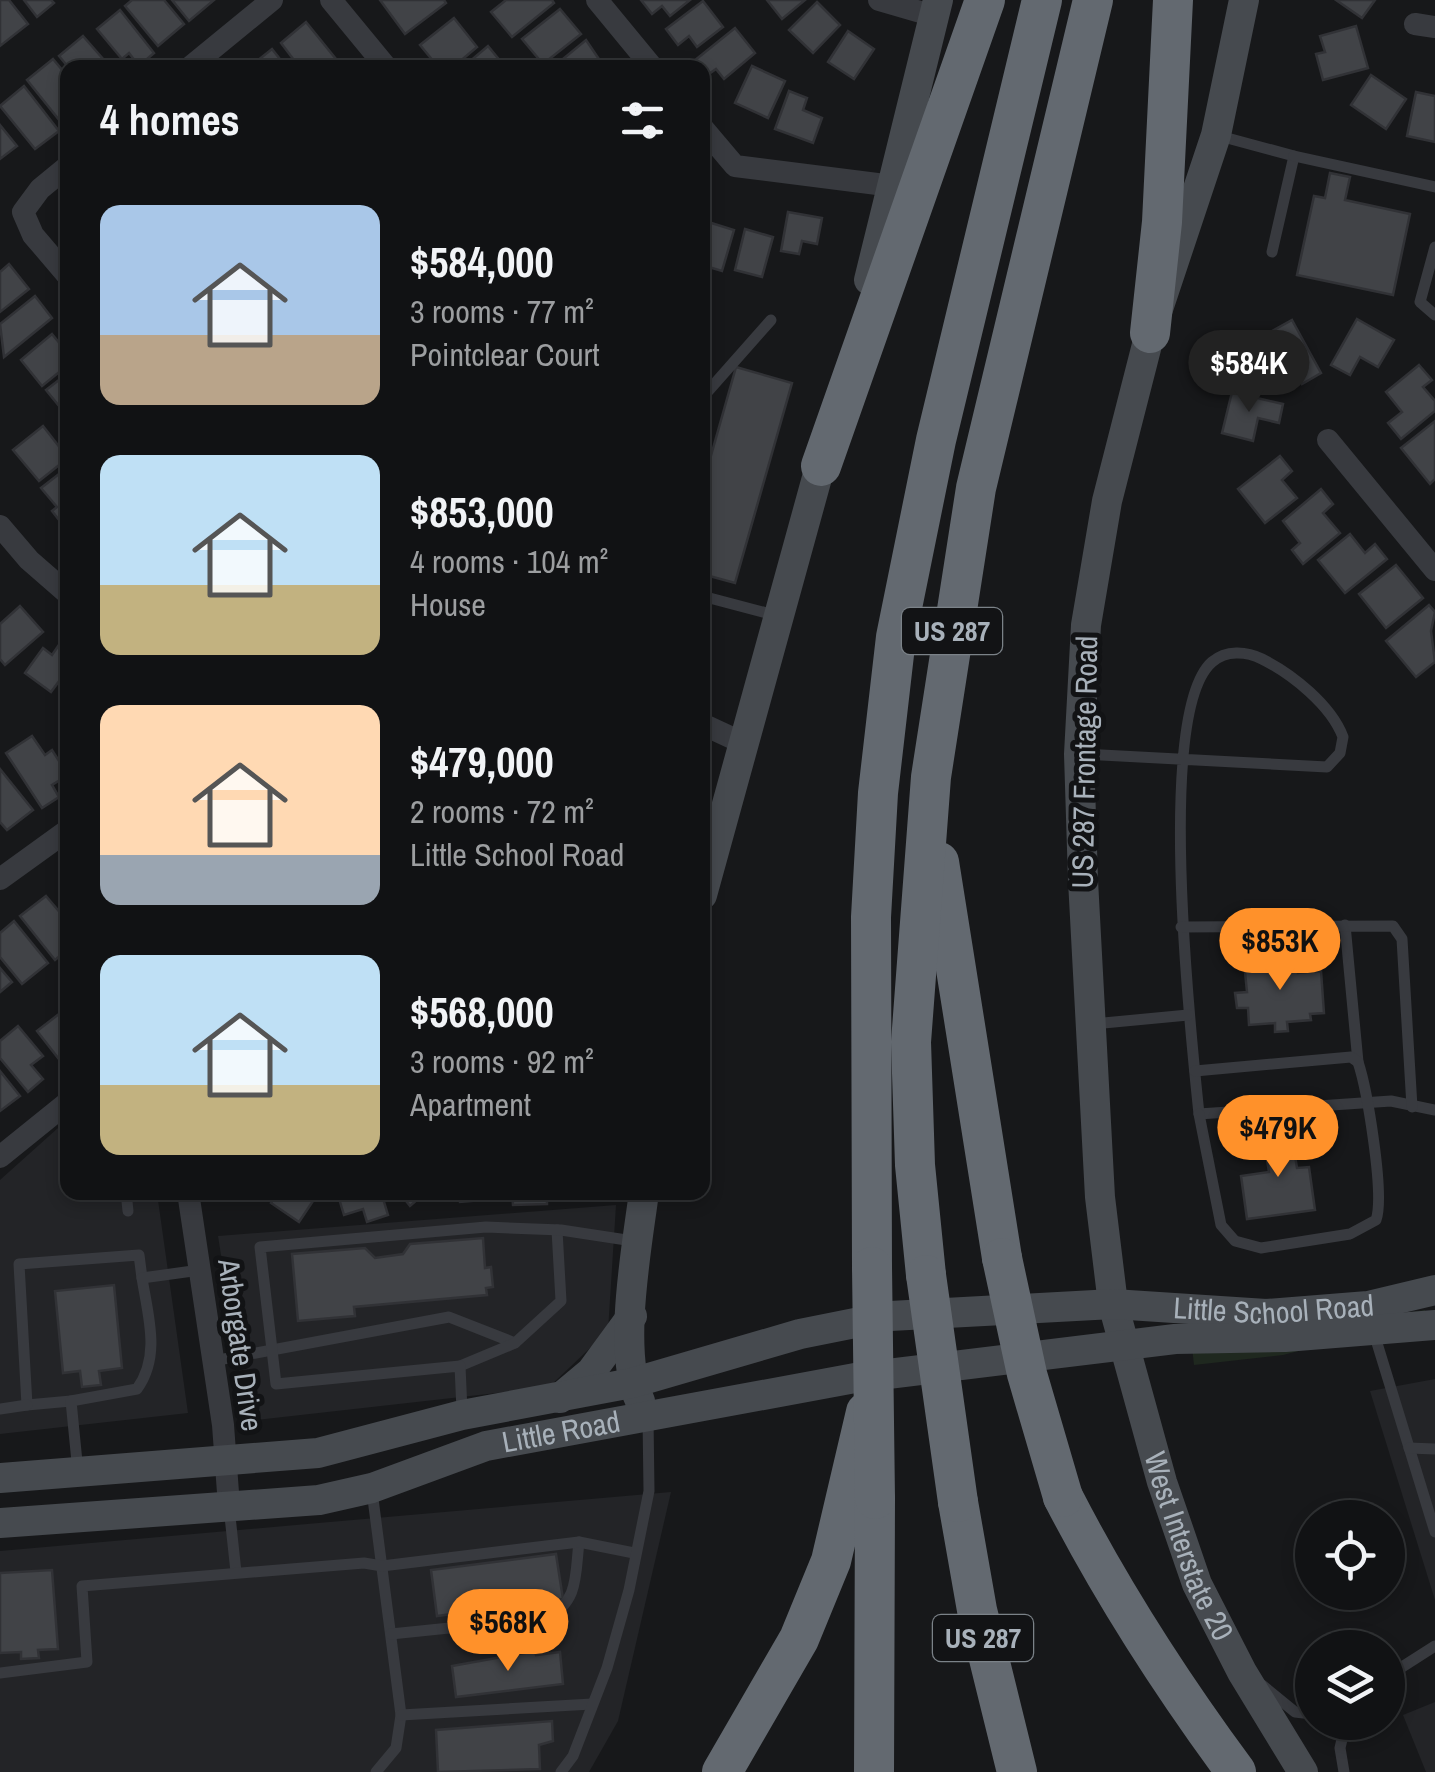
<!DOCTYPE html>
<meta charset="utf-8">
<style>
:root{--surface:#111214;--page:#1a1b1d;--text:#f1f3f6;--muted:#9c9ea0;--line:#303234;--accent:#ff912a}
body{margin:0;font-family:"Archivo Narrow",sans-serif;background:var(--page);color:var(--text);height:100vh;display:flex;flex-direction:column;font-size:38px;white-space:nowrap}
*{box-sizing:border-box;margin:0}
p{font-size:32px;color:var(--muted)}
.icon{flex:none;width:55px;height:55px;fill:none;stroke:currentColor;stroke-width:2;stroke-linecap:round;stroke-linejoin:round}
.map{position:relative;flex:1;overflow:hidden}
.side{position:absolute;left:60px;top:60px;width:650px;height:1140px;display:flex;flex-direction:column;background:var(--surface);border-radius:20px;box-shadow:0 5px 15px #0003,0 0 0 2px var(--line)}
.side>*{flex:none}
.fabs{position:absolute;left:1295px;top:1500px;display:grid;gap:20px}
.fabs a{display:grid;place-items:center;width:110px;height:110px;border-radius:50%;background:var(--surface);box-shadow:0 5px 15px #0003,0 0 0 2px var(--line);font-size:50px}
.price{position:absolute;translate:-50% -85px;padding:0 22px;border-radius:35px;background:var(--accent);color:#111;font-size:32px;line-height:65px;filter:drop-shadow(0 2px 5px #0008)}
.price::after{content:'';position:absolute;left:50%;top:60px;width:30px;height:22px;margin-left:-15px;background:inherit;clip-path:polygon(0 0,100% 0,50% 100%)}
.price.active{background:#222;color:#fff}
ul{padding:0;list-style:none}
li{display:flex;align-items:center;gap:30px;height:250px;padding:0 40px}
li span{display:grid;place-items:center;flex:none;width:280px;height:200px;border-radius:20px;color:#555}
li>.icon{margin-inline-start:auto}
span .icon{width:120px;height:120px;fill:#fffc;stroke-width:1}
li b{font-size:42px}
h2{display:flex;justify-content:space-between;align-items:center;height:120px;padding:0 40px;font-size:42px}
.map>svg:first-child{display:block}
.built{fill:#232427}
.green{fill:#1f281f}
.building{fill:#414347;stroke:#313236;stroke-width:2.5}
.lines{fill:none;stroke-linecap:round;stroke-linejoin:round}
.lane{stroke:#383a3f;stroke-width:11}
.street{stroke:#383a3f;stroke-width:22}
.secondary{stroke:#464a4f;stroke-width:30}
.highway{stroke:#636970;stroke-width:40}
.highway-bridge{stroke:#636970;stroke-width:40}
.labels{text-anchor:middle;stroke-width:10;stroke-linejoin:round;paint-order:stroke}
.shield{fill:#121315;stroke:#7b8288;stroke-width:2.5}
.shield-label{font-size:28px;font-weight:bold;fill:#a8b1ba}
.street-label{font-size:30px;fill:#a8b1ba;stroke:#121315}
</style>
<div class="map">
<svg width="1435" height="1772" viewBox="0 0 1435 1772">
<rect width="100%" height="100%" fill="#17181a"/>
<g class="built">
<path d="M58 1128H67L68 1192 157 1193 188 1413 0 1434V1180Z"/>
<path d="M616 1205 608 1331 549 1387 247 1421 218 1236Z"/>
<path d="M1435 1379V1600L1370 1391Z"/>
<path d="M671 1492 618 1721 589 1772H0V1551Z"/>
<path d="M1435 1702V1772H1426L1403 1715Z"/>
</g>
<path class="green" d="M1425 1310 1426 1318 1283 1355 1194 1365 1192 1347Z"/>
<g class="building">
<path d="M0 0H9L28 24 0 46Z"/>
<path d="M24 0H51L54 3 37 17Z"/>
<path d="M132 0H164L184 24 158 46 125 6Z"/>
<path d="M172 0H214L189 21Z"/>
<path d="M380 0H444L446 3 405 34Z"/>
<path d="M506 0H552L554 3 512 37 491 12Z"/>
<path d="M641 0H690L670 16 662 6 652 14Z"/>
<path d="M767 0H805L782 19Z"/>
<path d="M1336 0H1375L1362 18Z"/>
<path d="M703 1 723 27 697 47 689 36 678 45 666 29Z"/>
<path d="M817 2 840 25 813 53 789 30Z"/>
<path d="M560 9 581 34 543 64 522 39Z"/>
<path d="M120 10 154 53 139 66 129 53 122 59 97 29Z"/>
<path d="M454 18 477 47 452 68H439L420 45Z"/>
<path d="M306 22 340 64 336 68H300L281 43Z"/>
<path d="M1356 26 1368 68 1323 80 1316 54 1325 52 1320 36Z"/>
<path d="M735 28 755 53 724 79 716 69 706 76 694 61Z"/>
<path d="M848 31 874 49 854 79 828 62Z"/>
<path d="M83 36 111 68H69L59 56Z"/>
<path d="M586 40 605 68H552Z"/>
<path d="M488 46 506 68H462Z"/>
<path d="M272 49 287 68H262L257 61Z"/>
<path d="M53 59 68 77 64 126 27 80Z"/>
<path d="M752 66 785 81 768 118 735 103Z"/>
<path d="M1371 75 1406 99 1386 129 1351 105Z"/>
<path d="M24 86 59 131 35 149 0 106Z"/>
<path d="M789 91 807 98 803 110 822 118 813 143 775 129Z"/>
<path d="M1416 92 1435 96V142L1407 136Z"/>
<path d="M0 125 17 146 0 159Z"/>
<path d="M1330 173 1350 177 1345 200 1410 214 1393 295 1297 275 1314 196 1325 198Z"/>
<path d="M788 212 822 218 817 244 802 241 799 254 781 251Z"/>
<path d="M705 221 734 230 722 271 702 265Z"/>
<path d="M745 229 773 237 762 277 735 270Z"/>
<path d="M9 264 29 289 0 312V272Z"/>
<path d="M35 296 52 318 4 357 0 324Z"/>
<path d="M1357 319 1394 340 1378 367 1360 357 1350 375 1331 365Z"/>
<path d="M1292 320 1321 373 1302 384 1294 369 1275 380 1254 341Z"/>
<path d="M52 334 61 345 68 339V365L42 386 21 360Z"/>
<path d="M1419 365 1432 380 1423 387 1435 401V411L1401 439 1388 423 1402 412 1386 392Z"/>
<path d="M736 367 792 383 735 583 702 574V513L710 486 702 484V457L710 459Z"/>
<path d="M68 373V417L46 390Z"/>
<path d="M1232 392 1283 404 1279 423 1258 418 1253 441 1222 433Z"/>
<path d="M1435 421V479L1430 484 1401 448Z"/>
<path d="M43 426 68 458 39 481 13 450Z"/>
<path d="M1280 456 1292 471 1282 480 1297 498 1265 523 1238 489Z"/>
<path d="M68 467V521L63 525 52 511 57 507 41 488Z"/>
<path d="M1321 489 1333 504 1323 513 1340 533 1303 564 1292 550 1300 543 1283 521Z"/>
<path d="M1350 534 1365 553 1375 544 1387 559 1345 593 1318 560Z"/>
<path d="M1396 565 1423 598 1386 628 1359 594Z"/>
<path d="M1429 605 1435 612 1431 631 1435 662 1416 677 1386 641Z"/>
<path d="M20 606 43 632 5 665 0 659V624Z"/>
<path d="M63 639 68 642V669L51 692 25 673 43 648 52 655Z"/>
<path d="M32 736 45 755 52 750 68 775 52 785 59 797 42 808 6 753Z"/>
<path d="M0 769 33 810 7 830 0 822Z"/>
<path d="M46 896 68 922 64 933 68 949 55 960 20 916Z"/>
<path d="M14 921 48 963 22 984 0 957V933Z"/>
<path d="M1297 958 1298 973 1321 971 1324 1013 1310 1014 1311 1020 1287 1022 1288 1031 1275 1032V1023L1249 1025 1248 1008H1237L1235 993 1247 992 1244 962Z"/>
<path d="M0 968 12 982 0 992Z"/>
<path d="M68 1007V1059L62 1063 37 1031Z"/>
<path d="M18 1026 43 1056 31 1065 43 1079 28 1092 0 1058V1041Z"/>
<path d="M0 1071 20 1096 0 1111Z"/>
<path d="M1290 1125 1297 1168 1309 1167 1315 1210 1247 1219 1241 1176 1269 1172 1262 1129Z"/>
<path d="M278 1192H319L299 1222 271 1203Z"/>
<path d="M337 1192H381L388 1215 367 1222 363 1209 344 1215Z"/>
<path d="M399 1192H426L410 1206Z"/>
<path d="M459 1192H493L494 1199 460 1202Z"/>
<path d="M512 1192H547V1204L513 1205Z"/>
<path d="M483 1238 485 1268 491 1267 493 1287 486 1288 487 1295 354 1307 355 1316 298 1321 292 1254 365 1248 375 1258 403 1254 410 1244Z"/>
<path d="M114 1285 122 1368 99 1371 101 1385 82 1387 80 1371 63 1373 55 1291Z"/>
<path d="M556 1554 563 1599 437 1616 431 1570Z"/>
<path d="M52 1570 58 1649 38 1650 39 1658 21 1659V1652L0 1653V1573Z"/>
<path d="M535 1651 536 1655 560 1652 563 1684 456 1697 452 1666Z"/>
<path d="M552 1721 553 1741 539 1745 540 1769 438 1772 436 1730Z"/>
</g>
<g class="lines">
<g class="lane">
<path d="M1216 135 1294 156 1272 252"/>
<path d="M1294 156 1435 187"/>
<path d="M1435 247 1420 302 1435 315"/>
<path d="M702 398 771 320"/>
<path d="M702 596 778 616"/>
<path d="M1083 754 1327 767 1340 753 1343 737C1331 705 1292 674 1262 659 1246 651 1226 650 1212 662 1155 712 1191 1036 1199 1114L1391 1101 1435 1110"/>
<path d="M1345 925 1358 1062"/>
<path d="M1181 927 1393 926 1402 939 1412 1107"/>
<path d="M1093 1024 1188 1015"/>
<path d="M1195 1071 1351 1057 1358 1062C1367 1089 1385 1195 1376 1220L1350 1234 1261 1248 1235 1241 1221 1225 1199 1114"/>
<path d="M65 1160H68"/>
<path d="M126 1192 128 1211"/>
<path d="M1373 1330 1435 1532"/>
<path d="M213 1361 449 1317 515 1343"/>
<path d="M460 1366 515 1343 561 1301 557 1230"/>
<path d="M71 1401 27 1405 19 1264 139 1255 142 1278"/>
<path d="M0 1409 27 1405"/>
<path d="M462 1411 460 1366 276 1384 260 1247 486 1227 561 1230 633 1241"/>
<path d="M1409 1448 1435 1449"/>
<path d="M78 1472 71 1401 137 1389C161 1356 148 1316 142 1278L200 1270"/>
<path d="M372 1491 401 1715 396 1748 376 1772"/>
<path d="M229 1507 236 1572"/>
<path d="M391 1634 547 1618C579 1601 575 1576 579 1542"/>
<path d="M0 1673 87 1662 82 1586 364 1563 382 1566 579 1542 634 1553"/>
<path d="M1388 1676 1435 1646"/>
<path d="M1262 1685 1295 1712 1312 1714"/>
<path d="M401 1715 592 1704"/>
<path d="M561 1772 573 1756 607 1668 629 1590 649 1491 648 1417"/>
<path d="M1344 1772 1340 1748 1346 1722"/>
</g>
<g class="street">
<path d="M331 0 387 68"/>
<path d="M597 0 653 68"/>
<path d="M879 0 934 16"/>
<path d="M1415 24 1435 27"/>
<path d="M189 68 272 0"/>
<path d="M702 127 735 166 893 186"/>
<path d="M68 166 40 189 23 212 33 235 68 276"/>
<path d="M1328 440 1435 570"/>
<path d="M0 526 29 560 68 594"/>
<path d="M702 724 743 743"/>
<path d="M0 879 68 830"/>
<path d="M0 1157 68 1102"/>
<path d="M188 1192 223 1425 229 1506"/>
</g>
<g class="secondary">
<path id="s1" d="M1244 0 1216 135 1150 333 1107 501 1086 625 1079 754 1083 880 1100 1197 1113 1304 1162 1482 1197 1584 1242 1672 1303 1772"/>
<path d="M869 280 938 0"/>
<path d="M702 895 826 445"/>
<path d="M560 1398 591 1372 632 1316"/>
<path d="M640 1401C617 1352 637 1247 644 1192"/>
<path id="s2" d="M0 1478 318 1453 462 1415 632 1383 800 1334 890 1316 1113 1304 1266 1314 1368 1306 1435 1290"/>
<path id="s3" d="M0 1523 319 1500 372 1488 486 1446 855 1378 1175 1339 1285 1337 1435 1325"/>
</g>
<g class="highway">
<path d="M1150 333 1162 222 1173 0"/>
<path d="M821 466 985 0"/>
<path d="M939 862 1002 1258"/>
<path d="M872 1267 871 917 878 793 896 637 936 440 1042 0"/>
<path d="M926 1275 915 1165 911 1042 931 777 976 488 1093 0"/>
<path d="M1063 1497C1113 1594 1171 1684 1236 1772"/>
<path d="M958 1502 977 1610 1017 1772"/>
<path d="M722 1772 799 1639 831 1561 866 1412"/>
<path d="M874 1772 875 1499"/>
</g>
<g class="highway-bridge">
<path d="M1002 1258 1027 1374 1063 1497"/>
<path d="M872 1267 875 1499"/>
<path d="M926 1275 958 1502"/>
</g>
</g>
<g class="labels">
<g class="shield">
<rect x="902" y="608" width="100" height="46" rx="8"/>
<rect x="933" y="1615" width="100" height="46" rx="8"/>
</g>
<g class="shield-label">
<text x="952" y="641">US 287</text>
<text x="983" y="1648">US 287</text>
</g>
<g class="street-label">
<text transform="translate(1085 762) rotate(-89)" y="10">US 287 Frontage Road</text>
<text dy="10" stroke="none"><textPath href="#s2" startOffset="1292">Little School Road</textPath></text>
<text transform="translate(240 1345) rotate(82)" y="10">Arborgate Drive</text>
<text dy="10" stroke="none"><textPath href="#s3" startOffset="572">Little Road</textPath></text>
<text dy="10" stroke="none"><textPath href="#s1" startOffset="1580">West Interstate 20</textPath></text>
</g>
</g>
</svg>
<div class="fabs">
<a><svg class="icon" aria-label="locate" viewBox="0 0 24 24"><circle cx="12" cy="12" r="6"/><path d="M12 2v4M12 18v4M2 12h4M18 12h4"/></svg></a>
<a><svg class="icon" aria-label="layers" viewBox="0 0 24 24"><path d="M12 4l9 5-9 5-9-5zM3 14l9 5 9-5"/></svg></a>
</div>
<b class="price active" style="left:1249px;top:415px">$584K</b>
<b class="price" style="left:1280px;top:993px">$853K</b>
<b class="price" style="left:1278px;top:1180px">$479K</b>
<b class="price" style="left:508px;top:1674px">$568K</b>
<section class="side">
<h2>4 homes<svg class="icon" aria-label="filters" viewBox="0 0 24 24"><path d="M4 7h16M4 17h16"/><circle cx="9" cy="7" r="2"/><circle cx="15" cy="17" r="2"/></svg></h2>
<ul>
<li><span style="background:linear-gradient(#a9c7e8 65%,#b9a48a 0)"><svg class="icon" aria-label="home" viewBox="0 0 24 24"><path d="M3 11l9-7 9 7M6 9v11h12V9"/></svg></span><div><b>$584,000</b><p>3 rooms · 77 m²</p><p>Pointclear Court</p></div></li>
<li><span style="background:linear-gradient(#bfe0f5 65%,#c2b280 0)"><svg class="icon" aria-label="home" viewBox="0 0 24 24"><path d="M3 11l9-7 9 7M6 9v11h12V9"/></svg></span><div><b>$853,000</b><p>4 rooms · 104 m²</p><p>House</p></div></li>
<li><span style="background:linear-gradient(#ffd9b3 75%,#9aa5b1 0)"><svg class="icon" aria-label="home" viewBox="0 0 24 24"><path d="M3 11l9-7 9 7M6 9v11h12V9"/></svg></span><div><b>$479,000</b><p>2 rooms · 72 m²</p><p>Little School Road</p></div></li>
<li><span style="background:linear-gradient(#bfe0f5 65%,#c2b280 0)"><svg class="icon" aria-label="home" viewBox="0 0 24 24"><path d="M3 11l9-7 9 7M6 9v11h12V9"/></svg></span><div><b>$568,000</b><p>3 rooms · 92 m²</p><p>Apartment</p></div></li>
</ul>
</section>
</div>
